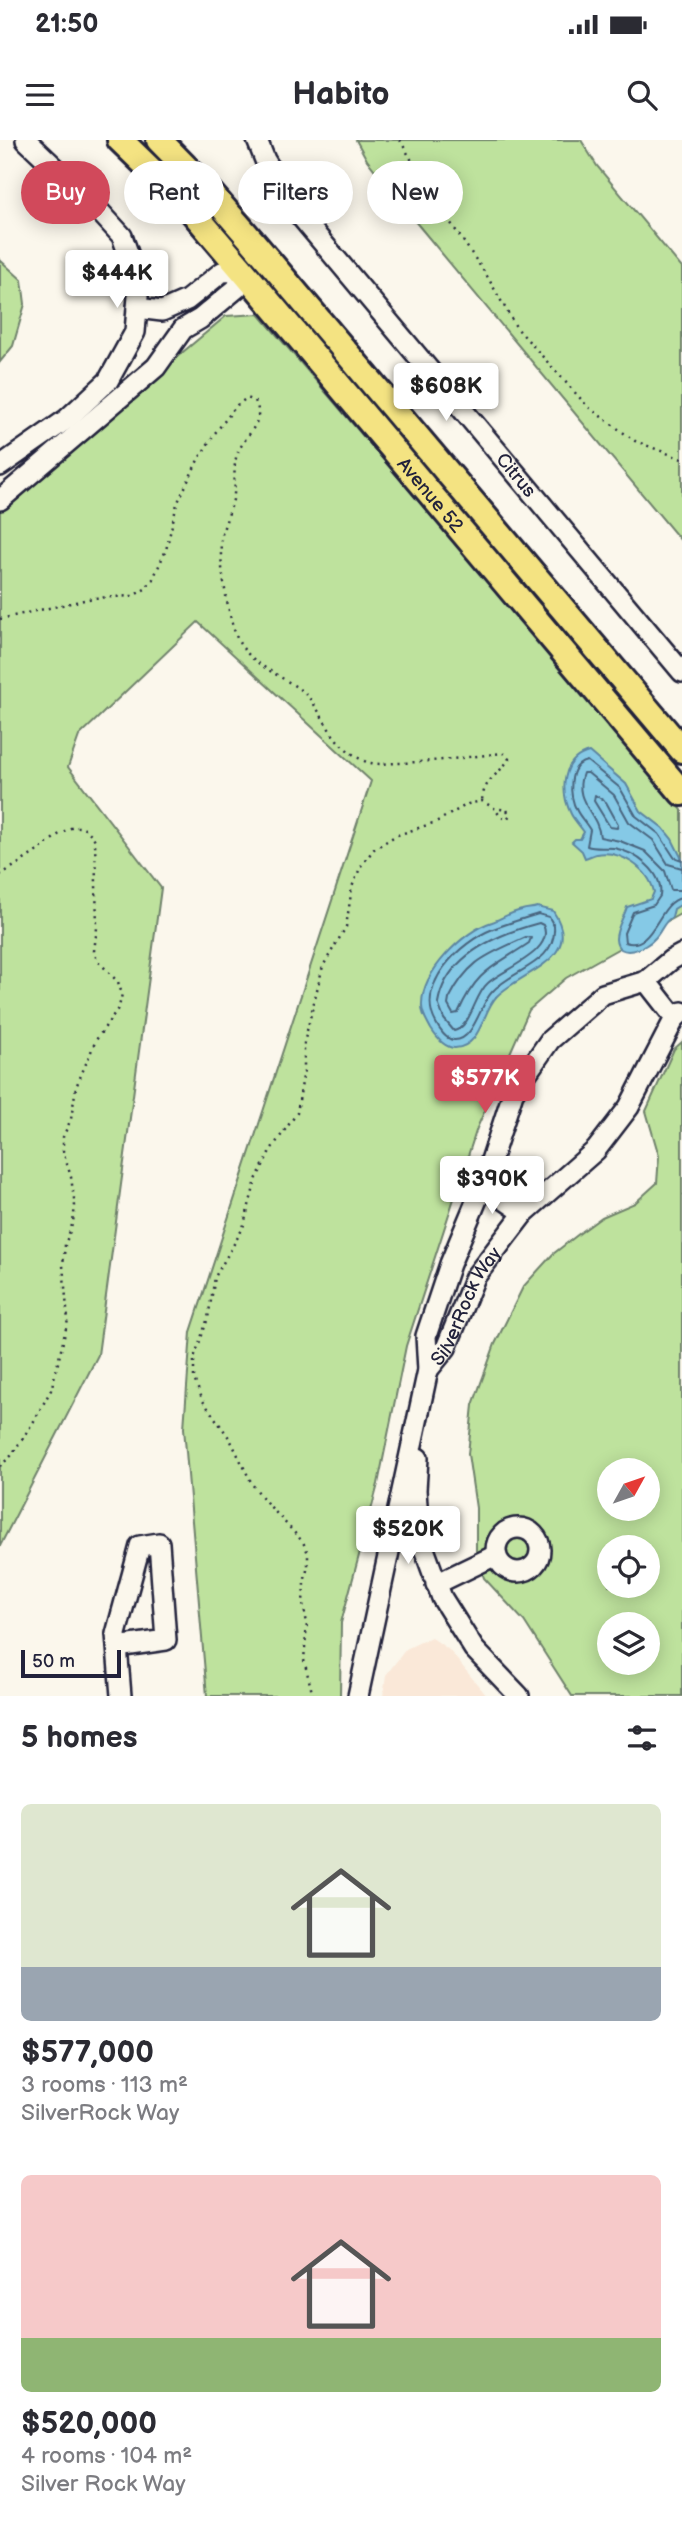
<!DOCTYPE html>
<meta charset="utf-8">
<style>
:root{--surface:#fff;--page:#f2f2f3;--text:#2b2b33;--muted:#7c7c81;--accent:#d1495b}
body{margin:0;font-family:"Balsamiq Sans",sans-serif;background:var(--page);color:var(--text);height:100vh;display:flex;flex-direction:column;font-size:26px;white-space:nowrap}
*{box-sizing:border-box;margin:0}
p{font-size:23px;color:var(--muted)}
.icon{flex:none;width:38px;height:38px;fill:none;stroke:currentColor;stroke-width:2;stroke-linecap:round;stroke-linejoin:round}
.map{position:relative;height:1556px;overflow:hidden}
.details{display:flex;flex-direction:column;background:var(--surface);flex:1}
.details>*{flex:none}
.hud{position:absolute;left:21px;top:21px;width:640px;height:63px;display:flex;gap:14px}
.needle{width:46px;rotate:50deg}
.buttons{position:absolute;left:597px;top:1318px;display:grid;gap:14px}
.buttons a{display:grid;place-items:center;width:63px;height:63px;border-radius:50%;background:var(--surface);box-shadow:0 4px 18px #0003;font-size:35px}
.scale{position:absolute;left:21px;bottom:18px;width:100px;box-sizing:border-box;padding-left:7px;border:4px solid #22223b;border-top:0;font-size:19px;line-height:24px;white-space:nowrap;color:#22223b;-webkit-text-stroke:5px #fbf7ec;paint-order:stroke}
.price{position:absolute;translate:-50% -60px;padding:0 16px;border-radius:7px;background:#fff;color:#222;font-size:23px;line-height:46px;filter:drop-shadow(0 2px 4px #0008)}
.price::after{content:'';position:absolute;left:50%;top:42px;width:21px;height:16px;margin-left:-10px;background:inherit;clip-path:polygon(0 0,100% 0,50% 100%)}
.price.selected{background:var(--accent);color:#fff}
ul{padding:0;list-style:none}
li{display:grid;align-content:center;gap:14px;height:371px;padding:0 21px}
li span{display:grid;place-items:center;height:217px;border-radius:10px;color:#555}
li>.icon{margin-inline-start:auto}
span .icon{width:126px;height:126px;fill:#fffc;stroke-width:1}
li b{font-size:30px}
h2{display:flex;justify-content:space-between;align-items:center;height:84px;padding:0 21px;font-size:30px}
.chip{padding:0 24px;border-radius:32px;background:var(--surface);box-shadow:0 4px 18px #0003;font-size:24px;line-height:63px}
.chip.selected{background:var(--accent);color:#fff}
.status{display:flex;justify-content:space-between;align-items:center;height:49px;padding:0 35px;background:var(--surface);direction:ltr}
.status svg{height:19px;fill:currentColor}
header{display:flex;justify-content:space-between;align-items:center;height:91px;padding:0 21px;background:var(--surface);font-size:32px;font-weight:800}
.map>svg:first-child{display:block}
.built{fill:#fae8d8}
.green{fill:#bee29d;stroke:#70826c;stroke-width:2;fill-rule:evenodd}
.water{fill:#85c9e6;stroke:#5d86a2;stroke-width:2}
.lines{fill:none;stroke-linecap:round;stroke-linejoin:round}
.shore{stroke:#4a657f;stroke-width:2}
.minor-casing{stroke:#22223b;stroke-width:24}
.major-casing{stroke:#22223b;stroke-width:30}
.path{stroke:#22223b;stroke-width:2.5;stroke-dasharray:2 5;stroke-linecap:butt}
.minor{stroke:#fbf7ec;stroke-width:19}
.major{stroke:#f4e382;stroke-width:24}
.labels{text-anchor:middle;stroke-width:5;stroke-linejoin:round;paint-order:stroke}
.street-label{font-size:19px;fill:#22223b;stroke:#fbf7ec}
</style>
<div class="status"><b>21:50</b><svg viewBox="0 0 49 12"><path d="M0 12V9h3v3zM5 12V6h3v6zM10 12V3h3v9zM15 12V0h3v12zM26 1h20v11H26zM47 4h2v5h-2z"/></svg></div>
<header><svg class="icon" aria-label="menu" viewBox="0 0 24 24"><path d="M4 6h16M4 12h16M4 18h16"/></svg>Habito<svg class="icon" aria-label="search" viewBox="0 0 24 24"><circle cx="10" cy="10" r="6"/><path d="M15 15l6 6"/></svg></header>
<div class="map">
<svg width="682" height="1556" viewBox="0 0 682 1556">
<rect width="100%" height="100%" fill="#fbf7ec"/>
<filter id="ink" filterUnits="userSpaceOnUse"><feTurbulence type="fractalNoise" baseFrequency=".0143" numOctaves="2"/><feDisplacementMap in="SourceGraphic" scale="14" xChannelSelector="R" yChannelSelector="G"/><feConvolveMatrix kernelMatrix="1 2 1 2 8 2 1 2 1" color-interpolation-filters="sRGB"/></filter>
<g filter="url(#ink)">
<path class="built" d="M431 1497 449 1510 487 1556H383L386 1535 406 1509Z"/>
<g class="green">
<path d="M356 0H581L597 26 682 128V402L409 74 367 20Z"/>
<path d="M0 120 22 140 25 164 13 206 0 222Z"/>
<path d="M259 174 682 670V773L566 838 529 870 477 988 406 1206 378 1344 341 1483 340 1556H207L184 1288 191 1192 371 641 198 482 79 596 68 627 161 748 98 1215 0 1406V365L226 176Z"/>
<path d="M682 902V1556H572L524 1481 484 1438 476 1414V1368L468 1314 473 1265 495 1204 523 1147 553 1114 580 1093 602 1077 635 1063 657 1043 659 1016 646 971 674 909ZM609 1330H648V1368H609ZM609 1407H648V1446H609ZM609 1484H648V1522H609Z"/>
</g>
<g class="water">
<path d="M589 612 626 644 641 671 663 688 672 699 682 719V764L674 769 672 777C663 782 662 791 655 798 646 809 617 820 616 799 616 788 624 777 627 767L651 759 654 752C649 729 620 709 596 714 592 715 589 717 585 718L582 711 572 702 575 699H580L584 692C580 686 574 680 571 674 560 652 561 619 589 612Z"/>
<path d="M537 767 553 771C585 819 522 831 497 856 482 871 482 906 455 908 444 908 436 897 431 889 427 881 421 873 422 864 422 832 463 791 492 782 502 778 512 772 522 770 527 768 532 769 537 767Z"/>
</g>
<g class="lines">
<g class="shore">
<path d="M595 655 606 662 618 684 617 688 610 687 594 661Z"/>
<path d="M682 720 674 717 659 694 636 676 620 648 587 621C567 625 569 656 577 671 580 677 586 683 590 690L587 706C595 709 605 707 614 708 635 712 664 732 660 756L654 765 633 772 624 793 625 802C654 812 658 761 682 758"/>
<path d="M682 728 668 724 653 700 629 682 614 655 588 633H583C572 662 598 672 600 697L620 701 645 711 665 731 671 750H682"/>
<path d="M538 774 549 777 554 786C557 824 512 829 492 852 480 864 474 901 454 900 446 900 439 889 436 883 415 845 460 802 493 789 508 783 523 779 538 774Z"/>
<path d="M539 783 543 785C556 811 503 829 488 843 474 855 472 886 454 891L444 879 438 863C446 815 498 794 539 783Z"/>
<path d="M526 797 531 798 529 803C492 828 477 830 458 873L453 874 448 865 449 859C469 819 488 815 526 797Z"/>
</g>
<g class="minor-casing">
<g id="minor">
<path id="s1" d="M257 0 265 20 297 72 682 532"/>
<path d="M0 326 67 279 108 241 135 192 139 144 122 96 90 61 26 0"/>
<path d="M0 360 156 227 183 189 200 179 237 148 243 131 222 132 187 160 162 171 137 168"/>
<path d="M646 841 675 878"/>
<path d="M483 1045 524 1073"/>
<path id="s2" d="M428 1230 446 1208 475 1137 524 1073 596 1010 629 967 675 878 682 872"/>
<path d="M418 1318 416 1350 419 1395 442 1458 474 1509 519 1556"/>
<circle cx="518" cy="1410" r="22"/>
<path d="M436 1444 496 1415"/>
<path d="M117 1507 166 1500 159 1403 140 1406 116 1494 121 1556"/>
<path d="M358 1556 428 1230 426 1196 450 1124 483 1045 513 953 550 900 603 854 646 841 671 820 682 814"/>
</g>
</g>
<g class="major-casing">
<g id="major">
<path id="s3" d="M120 0 185 63 243 131 682 653"/>
<path d="M159 0 206 48 253 102 682 610"/>
</g>
</g>
<g class="path">
<path d="M400 0 431 54 487 136 516 187 588 267 635 301 682 319"/>
<path d="M0 479 93 458 133 456 145 449 153 439 166 410 177 364 198 320 215 293 237 265 247 258 255 261C266 282 246 294 238 312 232 326 236 340 234 354 232 370 223 384 221 400 219 422 229 486 240 504 256 528 282 535 303 552 320 567 325 588 340 603 348 611 360 621 371 623 379 625 390 623 398 623 433 622 468 617 503 613L509 619C499 635 483 640 482 661"/>
<path d="M0 735C13 727 26 719 39 710 56 698 78 671 95 700L97 788 94 811 97 820 118 842 122 854 119 867 96 900 76 947 71 979 63 997V1011L71 1037 75 1066 73 1082 65 1105 63 1125 68 1180 57 1227 51 1250 34 1281 11 1316 0 1326"/>
<path d="M313 1556 304 1520 307 1483 303 1464 304 1443 308 1426V1413L303 1402 266 1362 252 1344 230 1299 203 1261 194 1239V1218L208 1178 215 1137 243 1088 256 1040 270 1011 297 973 304 930V903L315 858 323 826 346 787 352 747 361 726 374 709 395 696 436 682 468 664 482 661 494 668 507 670 510 675 507 679 501 677 494 668"/>
</g>
<use href="#minor" class="minor"/>
<use href="#major" class="major"/>
</g>
</g>
<g class="labels">
<g class="street-label">
<text dy="7" stroke="none"><textPath href="#s1" startOffset="425">Citrus</textPath></text>
<text dy="7" stroke="none"><textPath href="#s3" startOffset="472">Avenue 52</textPath></text>
<text dy="7" stroke="none"><textPath href="#s2" startOffset="75">SilverRock Way</textPath></text>
</g>
</g>
</svg>
<div class="buttons">
<a><svg class="needle" viewBox="-14 -14 28 28"><path d="M0-13l5 13h-10z" fill="#e53935"/><path d="M0 13l5-13h-10z" fill="#7c7c81"/></svg></a>
<a><svg class="icon" aria-label="locate" viewBox="0 0 24 24"><circle cx="12" cy="12" r="6"/><path d="M12 2v4M12 18v4M2 12h4M18 12h4"/></svg></a>
<a><svg class="icon" aria-label="layers" viewBox="0 0 24 24"><path d="M12 4l9 5-9 5-9-5zM3 14l9 5 9-5"/></svg></a>
</div>
<div class="scale">50 m</div>
<b class="price" style="left:117px;top:170px">$444K</b>
<b class="price" style="left:446px;top:283px">$608K</b>
<b class="price selected" style="left:485px;top:975px">$577K</b>
<b class="price" style="left:492px;top:1076px">$390K</b>
<b class="price" style="left:408px;top:1426px">$520K</b>
<div class="hud">
<a class="chip selected">Buy</a>
<a class="chip">Rent</a>
<a class="chip">Filters</a>
<a class="chip">New</a>
</div>
</div>
<section class="details">
<h2>5 homes<svg class="icon" aria-label="filters" viewBox="0 0 24 24"><path d="M4 7h16M4 17h16"/><circle cx="9" cy="7" r="2"/><circle cx="15" cy="17" r="2"/></svg></h2>
<ul>
<li><span style="background:linear-gradient(#dfe7d0 75%,#9aa5b1 0)"><svg class="icon" aria-label="home" viewBox="0 0 24 24"><path d="M3 11l9-7 9 7M6 9v11h12V9"/></svg></span><div><b>$577,000</b><p>3 rooms · 113 m²</p><p>SilverRock Way</p></div></li>
<li><span style="background:linear-gradient(#f6c9c9 75%,#8fb573 0)"><svg class="icon" aria-label="home" viewBox="0 0 24 24"><path d="M3 11l9-7 9 7M6 9v11h12V9"/></svg></span><div><b>$520,000</b><p>4 rooms · 104 m²</p><p>Silver Rock Way</p></div></li>
</ul>
</section>
